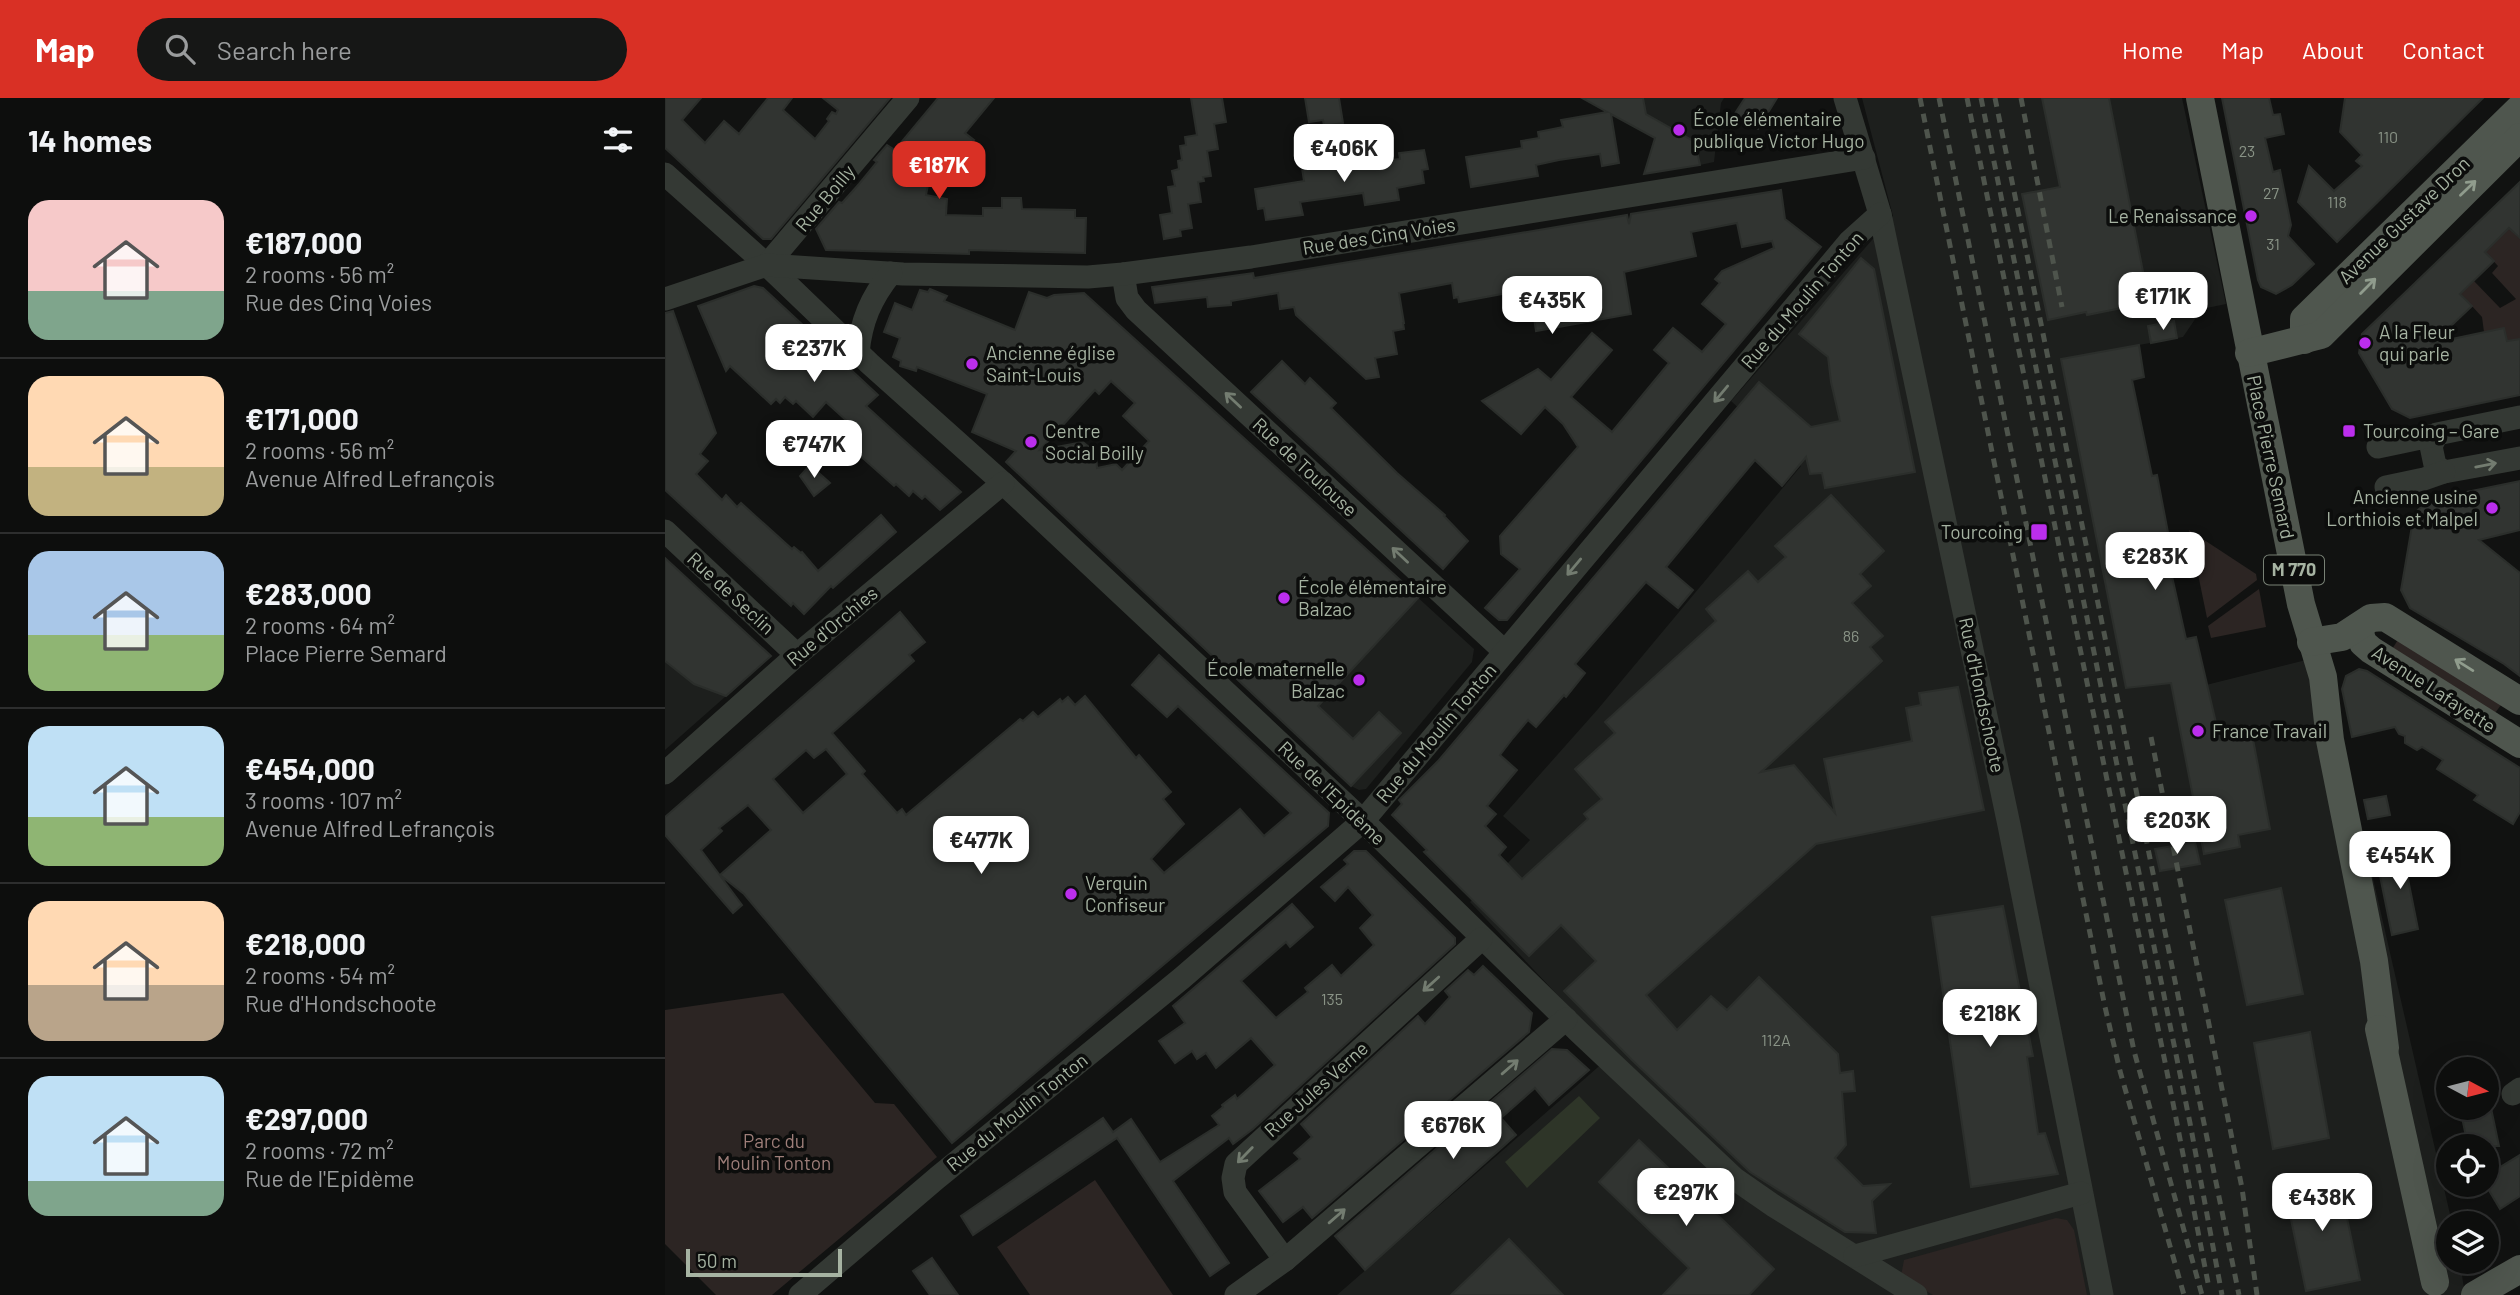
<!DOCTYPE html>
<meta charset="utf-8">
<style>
:root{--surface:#0d0e0d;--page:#161716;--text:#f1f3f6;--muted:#9a9c9d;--line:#2d2e2e;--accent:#d93025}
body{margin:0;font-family:Barlow,sans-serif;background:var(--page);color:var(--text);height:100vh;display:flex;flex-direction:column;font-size:26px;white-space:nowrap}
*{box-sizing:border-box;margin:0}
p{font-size:23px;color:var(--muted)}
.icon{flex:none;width:38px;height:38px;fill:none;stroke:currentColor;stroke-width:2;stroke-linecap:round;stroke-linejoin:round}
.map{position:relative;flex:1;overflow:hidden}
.sheet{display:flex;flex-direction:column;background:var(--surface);width:665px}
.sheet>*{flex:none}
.needle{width:46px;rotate:97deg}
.buttons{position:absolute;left:1771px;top:959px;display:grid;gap:14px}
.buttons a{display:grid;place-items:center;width:63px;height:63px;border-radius:50%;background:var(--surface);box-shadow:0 7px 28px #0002,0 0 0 2px var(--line);font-size:35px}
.scale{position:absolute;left:21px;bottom:18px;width:156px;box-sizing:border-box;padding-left:7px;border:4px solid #a6b3a2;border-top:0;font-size:19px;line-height:24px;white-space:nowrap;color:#a6b3a2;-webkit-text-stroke:5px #0c0d0c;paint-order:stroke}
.price{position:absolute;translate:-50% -60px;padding:0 16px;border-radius:14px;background:#fff;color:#222;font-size:23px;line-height:46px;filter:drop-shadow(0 2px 4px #0008)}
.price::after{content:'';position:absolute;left:50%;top:42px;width:21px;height:16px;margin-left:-10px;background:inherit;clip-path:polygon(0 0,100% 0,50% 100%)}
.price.active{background:var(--accent);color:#fff}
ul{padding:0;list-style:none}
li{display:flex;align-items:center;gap:21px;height:175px;padding:0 28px}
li+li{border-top:2px solid var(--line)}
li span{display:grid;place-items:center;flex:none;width:196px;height:140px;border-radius:21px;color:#555}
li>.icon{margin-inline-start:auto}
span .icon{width:84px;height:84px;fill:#fffc;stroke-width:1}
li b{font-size:30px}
h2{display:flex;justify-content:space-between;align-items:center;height:84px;padding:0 28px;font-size:30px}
header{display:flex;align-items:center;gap:42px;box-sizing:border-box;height:98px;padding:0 35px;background:var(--accent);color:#fff}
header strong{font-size:33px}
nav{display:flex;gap:38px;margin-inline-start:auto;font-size:24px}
.search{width:490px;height:63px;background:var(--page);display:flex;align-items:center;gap:18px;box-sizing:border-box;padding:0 24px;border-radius:38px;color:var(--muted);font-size:26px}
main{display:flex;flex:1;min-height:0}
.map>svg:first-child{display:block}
.built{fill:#1d1f1d}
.green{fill:#2c2523}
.water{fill:#2e3528}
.building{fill:#313431;stroke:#2b2e2b;stroke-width:2;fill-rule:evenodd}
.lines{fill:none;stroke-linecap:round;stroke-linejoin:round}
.minor{stroke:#343934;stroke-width:23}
.major{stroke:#4f564e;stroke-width:28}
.rail{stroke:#4e544c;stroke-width:5;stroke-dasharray:9 7;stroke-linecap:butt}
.oneway{stroke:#909c8d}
.oneway2{stroke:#737c70}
.poi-dot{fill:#bb2eed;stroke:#0c0d0c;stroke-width:2.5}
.labels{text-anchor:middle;stroke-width:7;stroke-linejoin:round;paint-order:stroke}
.number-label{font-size:16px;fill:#899386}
.shield{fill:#0c0d0c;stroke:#788175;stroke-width:2}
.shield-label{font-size:18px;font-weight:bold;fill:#a6b3a2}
.poi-label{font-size:19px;fill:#a6b3a2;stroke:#0c0d0c;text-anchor:start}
.street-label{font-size:19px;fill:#a6b3a2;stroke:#0c0d0c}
.park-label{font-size:19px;fill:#9e7e79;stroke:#0c0d0c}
</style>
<header>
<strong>Map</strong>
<div class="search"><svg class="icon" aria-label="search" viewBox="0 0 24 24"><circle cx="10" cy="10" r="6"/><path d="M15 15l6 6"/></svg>Search here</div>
<nav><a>Home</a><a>Map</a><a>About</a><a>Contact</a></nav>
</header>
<main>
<section class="sheet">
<h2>14 homes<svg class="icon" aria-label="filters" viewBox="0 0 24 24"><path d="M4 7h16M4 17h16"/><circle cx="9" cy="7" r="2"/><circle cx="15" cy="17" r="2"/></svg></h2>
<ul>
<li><span style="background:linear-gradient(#f6c9c9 65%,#7fa58c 0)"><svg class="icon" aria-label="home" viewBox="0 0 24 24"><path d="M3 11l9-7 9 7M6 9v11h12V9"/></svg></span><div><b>€187,000</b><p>2 rooms · 56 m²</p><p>Rue des Cinq Voies</p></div></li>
<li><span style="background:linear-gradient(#ffd9b3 65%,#c2b280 0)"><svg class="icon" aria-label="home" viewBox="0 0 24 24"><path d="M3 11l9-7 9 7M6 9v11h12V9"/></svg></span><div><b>€171,000</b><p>2 rooms · 56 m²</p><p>Avenue Alfred Lefrançois</p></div></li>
<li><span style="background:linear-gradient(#a9c7e8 60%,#8fb573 0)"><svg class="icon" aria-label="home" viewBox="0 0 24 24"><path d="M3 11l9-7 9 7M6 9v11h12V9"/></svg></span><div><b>€283,000</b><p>2 rooms · 64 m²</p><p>Place Pierre Semard</p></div></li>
<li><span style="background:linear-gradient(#bfe0f5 65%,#8fb573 0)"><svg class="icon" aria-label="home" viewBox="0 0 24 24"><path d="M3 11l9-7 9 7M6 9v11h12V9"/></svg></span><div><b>€454,000</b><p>3 rooms · 107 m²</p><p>Avenue Alfred Lefrançois</p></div></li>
<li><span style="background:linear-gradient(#ffd9b3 60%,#b9a48a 0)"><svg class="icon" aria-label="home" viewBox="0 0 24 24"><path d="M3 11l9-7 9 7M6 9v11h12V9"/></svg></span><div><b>€218,000</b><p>2 rooms · 54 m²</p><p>Rue d'Hondschoote</p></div></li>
<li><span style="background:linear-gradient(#bfe0f5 75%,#7fa58c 0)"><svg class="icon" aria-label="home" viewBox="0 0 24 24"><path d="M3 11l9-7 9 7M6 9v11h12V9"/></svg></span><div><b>€297,000</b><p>2 rooms · 72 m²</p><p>Rue de l'Epidème</p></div></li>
</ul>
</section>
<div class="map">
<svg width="1855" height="1197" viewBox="0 0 1855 1197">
<rect width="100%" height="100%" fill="#111211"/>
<g class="built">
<path d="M942 0H1059L1056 5 1049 64 1035 67 1032 53 1019 56 937 11Z"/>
<path d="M1197 0H1517L1561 206 1537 211 1518 239 1474 247 1479 279 1467 282 1486 377H1492L1505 445 1500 447 1521 541 1531 539 1541 587 1657 558 1787 1125H1783V1164H1795L1800 1197H672L948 956 805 804 865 742 838 718 933 611 1136 368 1066 303 1228 118Z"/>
<path d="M653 408 809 551 807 564 701 691 694 692 686 688 529 542Z"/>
<path d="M0 460 103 555V561L0 652Z"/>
</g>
<g class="green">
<path d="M1844 129 1855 131V241L1842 243 1839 230 1819 234 1817 219 1795 195 1808 182 1835 210 1851 201 1827 175 1833 168 1820 154Z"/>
<path d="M1524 432 1591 476 1592 482 1542 520Z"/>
<path d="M1594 491 1601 529 1546 540 1543 528Z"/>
<path d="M1736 537 1836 607 1830 615 1724 556Z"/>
<path d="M118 895 210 1005 229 1006 272 1059 107 1197H51L0 1146V912Z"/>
<path d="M430 1082 508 1197H365L332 1149Z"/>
<path d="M1391 1120 1402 1122 1409 1132 1422 1197H1268L1236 1178 1239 1162Z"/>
</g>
<path class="water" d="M914 998 935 1020 862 1090 840 1064Z"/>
<g class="building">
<path d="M0 0H36L17 22 40 45 59 23 74 36 103 0H127L118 12 150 41 164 23 162 21 167 14 171 16 173 12 158 0H225L106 141H98L0 50Z"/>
<path d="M273 0H329L300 35 309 42 296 57 287 51 265 77 261 97 282 101 281 117 318 118V110H337V100H356L357 111 410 112V120H421L420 155 304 152V156L161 152 151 131 174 104 177 105 194 86 212 64 209 62 222 47 230 52Z"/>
<path d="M526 0H557L561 24 549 26 553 51 542 53 546 78 538 79 539 83 533 84 536 104 523 106 527 130 515 132 516 138 499 141 495 117 507 115 503 89 510 88 507 73 514 71 513 63 517 62 515 48 521 47 520 39 532 37Z"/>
<path d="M640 0H674L678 25 659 28 658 22 644 24Z"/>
<path d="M917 0H978L981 16 1030 44 1035 67 979 76 990 40 946 16 954 65 937 68 935 56 894 62 871 67 873 78 806 89 801 59 857 50 856 43 874 40 873 34 898 29 896 22 942 14Z"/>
<path d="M1080 0H1112L1093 31 1069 17Z"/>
<path d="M1377 0H1444L1481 189 1463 193 1467 208 1422 217 1421 214 1383 222 1357 96 1395 89Z"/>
<path d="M1557 0H1604L1608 17 1615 16 1619 36 1600 40 1608 74 1615 72 1626 127 1623 138 1649 166 1627 187 1611 196 1596 189 1593 182Z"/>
<path d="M1680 0H1818L1672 144 1633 104 1644 68 1669 93 1697 68 1691 63 1697 57 1675 34Z"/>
<path d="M759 52 763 71 757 72 759 85 732 90 734 102 700 107 698 95 664 100 635 104 638 117 601 122 599 110 593 111 590 91 639 83 637 70 686 63 687 68 718 63 735 61 734 55Z"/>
<path d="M1855 84V140L1844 130 1820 154 1829 163 1795 196 1807 208 1768 245 1839 230 1842 243 1855 241V297L1745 320 1727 311 1694 255 1697 236Z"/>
<path d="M1116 92 1120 121 1156 149 842 522H834L820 510 855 471 836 456 835 438 913 349 898 326 880 309 856 336 817 303 873 271 886 282 927 235 947 252 906 299 947 334 1004 265 989 252 1008 230 1037 254 1061 226 1037 206 1055 185 1050 181 1057 173 1109 150 1107 143 1077 149 1072 125 1026 134 1031 158 959 174 966 216 871 233 865 194 849 198 848 194 794 204 793 199 789 200 787 185 734 195 739 225H738L739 231 728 233 732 256 710 260 714 279 701 281 631 217 629 209 615 211 613 195 566 203V207L543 209 542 199 490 205 487 189 588 175 589 180 962 117 964 126 966 116Z"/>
<path d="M1196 160 1209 171 1250 374 1160 390 1157 375 1145 376 1141 359 1117 388 1090 362 1001 469 1028 492 1013 510 981 484 910 566 920 575 901 599 899 597 871 629 863 622 848 640 835 657 852 672 822 708 831 716 820 728 841 749 834 757 857 781 923 721 919 716 937 701 910 671 950 635 940 624 1051 523 1041 511 1083 473 1093 484 1121 459 1110 448 1166 397 1219 453 1195 476 1206 488 1187 505 1218 538 1205 549 1217 563 1096 674 1129 667 1170 715 1159 661 1247 643 1241 610 1256 607 1254 595 1293 589 1319 712 1151 746 981 897 1012 932 1046 898 1062 912 1094 879 1173 956 1175 975 1188 973 1190 993 1177 994 1181 1047 1170 1060 1198 1088 1225 1086 1207 1103 1211 1135 1180 1134 1085 1074 967 962 899 893 931 863 896 827 864 858 759 754 762 752 727 717 737 706 734 702 774 662 1094 284 1146 329 1175 323 1166 284 1163 259 1134 236Z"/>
<path d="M89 188 98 190 213 297 201 308 296 394 275 412 260 398 257 401 248 393 244 398 231 386 229 388 183 347 194 334 161 304 148 319 131 303 128 306 120 299 115 305 111 301 106 306 65 268 61 273 33 208Z"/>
<path d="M265 191 282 198 279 203 350 232 364 194 382 200 389 197 419 195 754 499 653 608 688 641 714 614 736 635 686 688 341 364 351 353 307 334 322 296 252 269 251 273 235 268 236 263 228 259 235 240 219 234 230 205 247 212 255 192 263 194ZM446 283 470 305 458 318 484 343 457 372 451 366 432 370 431 355 418 344 375 352 430 292 434 296Z"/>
<path d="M8 213 51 335 35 356 43 363 31 376 57 402 61 397 72 409 76 405 127 451 129 449 136 455 137 454 153 473 216 417 231 434 168 490 166 488 139 516 128 505 126 508 0 392V215Z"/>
<path d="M1509 223 1512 240 1486 245 1483 228Z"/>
<path d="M1474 247 1479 279 1467 282 1487 378 1492 377 1505 445 1500 447 1521 541 1531 539 1555 642 1587 636 1605 731 1573 737 1575 749 1539 756 1506 585 1461 590 1396 261Z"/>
<path d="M617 263 640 286 645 280 671 305 666 310 732 375 780 417 779 418 803 443 778 471 586 294Z"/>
<path d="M145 367 165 385 149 398 135 378Z"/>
<path d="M1855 383V432L1814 442 1855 475V578L1839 566 1745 510 1736 492 1749 416 1763 402Z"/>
<path d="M0 460 106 558 61 598 29 586 0 563Z"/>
<path d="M235 514 260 544 244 557 249 563 167 635 200 673 197 676 232 715 237 711 241 717 355 621 358 623 368 614 373 619 395 601 397 604 403 599 410 607 420 598 471 660 474 657 506 694 498 701 519 726 486 761 499 775 575 711 599 738 626 715 513 608 502 619 467 587 494 557 664 715 663 728 287 1045 79 796 55 777 106 732 83 707 54 730 57 733 36 752 77 807 68 815 0 737V719ZM161 651 182 676 138 715 108 681 141 652 149 660Z"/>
<path d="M1694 571 1702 573 1855 670V714L1848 726 1809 702 1813 697 1772 671 1778 662 1757 649 1752 652 1740 645V638L1734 636 1730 629 1687 639 1677 591 1681 578Z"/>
<path d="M1721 698 1725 717 1703 721 1699 702Z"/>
<path d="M1530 744 1535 766 1495 773 1490 751Z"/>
<path d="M689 753H701L790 840V846L588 1031 568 1046 564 1040 508 1083 564 1165 545 1178 452 1040 308 1137 296 1118 438 1020 448 1034 466 1021 495 1064 554 1027 547 1018 558 1009 557 1007 570 997 572 1001 610 967 586 940 551 970 541 955 532 961 527 953 510 965 494 943 520 925 508 908 627 806 648 829 625 849 621 844 576 883 611 920 643 894 640 890 667 867 676 878 709 847 695 830 708 817 683 789 670 803 656 789 683 766 679 762Z"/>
<path d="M1755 754 1758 773 1742 776 1753 831 1727 837 1712 763Z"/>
<path d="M1616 790 1638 896 1582 907 1560 802Z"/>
<path d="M1338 808 1368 958 1362 959 1373 1036 1380 1035 1393 1076 1306 1089 1267 819Z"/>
<path d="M818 868 867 915 864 934 647 1120 638 1109 618 1124 594 1093 635 1061 629 1055 647 1039 636 1026 753 918 760 926 785 899 780 893 803 872 809 877Z"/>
<path d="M1645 934 1664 1040 1608 1051 1589 945Z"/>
<path d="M887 951 902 952 924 972 884 1007 870 990 836 1020 851 1037 700 1172 670 1138Z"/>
<path d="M1795 1010H1826L1834 1048H1803Z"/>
<path d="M974 1042 1109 1171 1084 1197H998L1024 1170 934 1084Z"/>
<path d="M1855 1057V1098L1835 1111 1822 1089V1077Z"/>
<path d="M1673 1077 1695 1182 1641 1193 1619 1088Z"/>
<path d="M844 1141 898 1197H786Z"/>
<path d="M267 1160 293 1197H265L248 1173Z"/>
</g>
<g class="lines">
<g class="minor">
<path d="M1180 0 1215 116 1344 727 1437 1197"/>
<path d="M0 76 102 167 205 266 338 385 698 723 915 935 1070 1081 1109 1108 1251 1197"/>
<path d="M102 167 243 0"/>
<path d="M458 176 462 200 471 212 839 553"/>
<path d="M0 201 102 167 238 176 423 179 458 176 586 159 1199 60"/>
<path d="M193 255C196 223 206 200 226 175"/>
<path d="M1855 319 1772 336 1766 348 1770 367 1779 374 1855 360"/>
<path d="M1713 349 1770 337"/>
<path d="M1721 389 1759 381 1779 374"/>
<path d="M0 433 132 557"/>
<path d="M0 675 132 557 338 385"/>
<path d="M1848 996 1855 991"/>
<path d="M1190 1158 1416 1095"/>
<path d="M620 1162 570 1094 568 1080 571 1066 816 841"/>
<path d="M135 1197 272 1080 517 880 698 723 1185 143 1215 116"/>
<path d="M571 1197 620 1162 901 921"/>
</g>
<g class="major">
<path d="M1535 0 1636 506 1658 579 1665 642 1709 863 1720 950"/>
<path d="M1639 242V221L1855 10"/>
<path d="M1584 255 1656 237 1855 39"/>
<path d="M1693 529 1698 545 1706 552 1855 646"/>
<path d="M1646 544 1677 539 1706 520 1720 519 1855 603"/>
<path d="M1714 931 1770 1184"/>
<path d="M1810 1197 1855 1171"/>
</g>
<g class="rail">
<path d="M1255 0 1440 909 1455 973 1519 1197"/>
<path d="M1274 0 1469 953 1537 1197"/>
<path d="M1302 0 1501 969 1544 1190"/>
<path d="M1316 0 1525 1025 1557 1197"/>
<path d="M1330 0 1574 1197"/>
<path d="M1356 0 1397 209"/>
<path d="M1486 639 1577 1090 1592 1197"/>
</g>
</g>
<defs><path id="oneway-shaft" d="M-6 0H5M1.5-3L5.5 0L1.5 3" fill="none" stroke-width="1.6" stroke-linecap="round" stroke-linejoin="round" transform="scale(1.75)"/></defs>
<g class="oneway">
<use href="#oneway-shaft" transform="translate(1803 90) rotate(-44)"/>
<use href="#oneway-shaft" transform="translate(1703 188) rotate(-45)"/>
<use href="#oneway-shaft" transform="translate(1799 567) rotate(-148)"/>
</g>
<g class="oneway2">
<use href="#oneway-shaft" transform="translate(1056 296) rotate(130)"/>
<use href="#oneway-shaft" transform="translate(568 302) rotate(-137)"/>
<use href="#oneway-shaft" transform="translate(1821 367) rotate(-11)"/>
<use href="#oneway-shaft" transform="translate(735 457) rotate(-137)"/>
<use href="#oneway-shaft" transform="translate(909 469) rotate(130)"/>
<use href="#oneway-shaft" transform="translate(766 886) rotate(138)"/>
<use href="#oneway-shaft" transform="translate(845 969) rotate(-41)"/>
<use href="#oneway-shaft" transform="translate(580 1057) rotate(134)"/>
<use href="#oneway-shaft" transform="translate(672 1118) rotate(-41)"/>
</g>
<g class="poi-dot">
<circle cx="1014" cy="32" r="7"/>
<circle cx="1586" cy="118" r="7"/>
<circle cx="1700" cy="245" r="7"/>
<circle cx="307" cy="266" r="7"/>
<rect x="1677" y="326" width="14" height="14" rx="3.5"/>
<circle cx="366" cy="344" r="7"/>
<circle cx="1827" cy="410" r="7"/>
<rect x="1365" y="425" width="18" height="18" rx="3.5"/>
<circle cx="619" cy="500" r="7"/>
<circle cx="694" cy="582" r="7"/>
<circle cx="1533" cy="633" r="7"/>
<circle cx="406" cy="796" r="7"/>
</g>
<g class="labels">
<g class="number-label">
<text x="1723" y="45">110</text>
<text x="1582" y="59">23</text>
<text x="1606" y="101">27</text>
<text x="1672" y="110">118</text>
<text x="1608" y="152">31</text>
<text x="1186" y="544">86</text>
<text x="667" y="907">135</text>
<text x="1111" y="948">112A</text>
</g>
<rect class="shield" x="1599" y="457.5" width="60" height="29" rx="5"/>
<g class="shield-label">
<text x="1629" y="478">M 770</text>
</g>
<g class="poi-label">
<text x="1028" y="28">École élémentaire<tspan x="1028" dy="22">publique Victor Hugo</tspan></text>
<text x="1572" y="125" text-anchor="end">Le Renaissance</text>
<text x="1714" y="241">A la Fleur<tspan x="1714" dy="22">qui parle</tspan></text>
<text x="321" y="262">Ancienne église<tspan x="321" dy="22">Saint-Louis</tspan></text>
<text x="380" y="340">Centre<tspan x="380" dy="22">Social Boilly</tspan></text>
<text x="1698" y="340">Tourcoing – Gare</text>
<text x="1813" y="406" text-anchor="end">Ancienne usine<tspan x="1813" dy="22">Lorthiois et Malpel</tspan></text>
<text x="1358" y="441" text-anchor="end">Tourcoing</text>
<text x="633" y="496">École élémentaire<tspan x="633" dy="22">Balzac</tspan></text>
<text x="680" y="578" text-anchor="end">École maternelle<tspan x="680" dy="22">Balzac</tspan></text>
<text x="1547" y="640">France Travail</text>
<text x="420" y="792">Verquin<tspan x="420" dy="22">Confiseur</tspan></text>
</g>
<g class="street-label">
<text transform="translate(160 100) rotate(-50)" y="7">Rue Boilly</text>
<text transform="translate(1739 122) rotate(-44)" y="7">Avenue Gustave Dron</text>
<text transform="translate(714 138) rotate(-9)" y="7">Rue des Cinq Voies</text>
<text transform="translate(1137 202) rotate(-49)" y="7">Rue du Moulin Tonton</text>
<text transform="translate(1606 359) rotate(78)" y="7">Place Pierre Semard</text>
<text transform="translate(640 369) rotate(43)" y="7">Rue de Toulouse</text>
<text transform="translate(66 495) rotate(43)" y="7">Rue de Seclin</text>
<text transform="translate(167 528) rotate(-40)" y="7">Rue d'Orchies</text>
<text transform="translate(1769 591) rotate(33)" y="7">Avenue Lafayette</text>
<text transform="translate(1317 597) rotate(78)" y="7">Rue d'Hondschoote</text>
<text transform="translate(771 635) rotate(-50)" y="7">Rue du Moulin Tonton</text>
<text transform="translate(667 695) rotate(44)" y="7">Rue de l'Epidème</text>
<text transform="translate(651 991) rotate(-42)" y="7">Rue Jules Verne</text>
<text transform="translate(352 1014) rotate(-39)" y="7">Rue du Moulin Tonton</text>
</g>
<g class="park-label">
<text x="109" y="1050">Parc du<tspan x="109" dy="22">Moulin Tonton</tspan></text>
</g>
</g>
</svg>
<div class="buttons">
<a><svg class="needle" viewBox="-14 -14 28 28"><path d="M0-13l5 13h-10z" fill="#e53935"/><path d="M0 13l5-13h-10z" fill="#9a9c9d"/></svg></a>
<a><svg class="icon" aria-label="locate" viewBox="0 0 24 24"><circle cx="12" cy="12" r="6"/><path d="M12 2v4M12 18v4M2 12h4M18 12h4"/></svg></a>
<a><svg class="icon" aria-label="layers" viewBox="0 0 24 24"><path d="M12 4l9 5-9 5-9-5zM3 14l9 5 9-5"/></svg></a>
</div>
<div class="scale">50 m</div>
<b class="price" style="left:679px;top:86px">€406K</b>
<b class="price active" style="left:274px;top:103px">€187K</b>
<b class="price" style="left:1498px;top:234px">€171K</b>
<b class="price" style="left:887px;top:238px">€435K</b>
<b class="price" style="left:149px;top:286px">€237K</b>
<b class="price" style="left:149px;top:382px">€747K</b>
<b class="price" style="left:1490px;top:494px">€283K</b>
<b class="price" style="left:1512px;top:758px">€203K</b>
<b class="price" style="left:316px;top:778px">€477K</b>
<b class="price" style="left:1735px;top:793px">€454K</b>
<b class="price" style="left:1325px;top:951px">€218K</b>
<b class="price" style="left:788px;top:1063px">€676K</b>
<b class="price" style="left:1021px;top:1130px">€297K</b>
<b class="price" style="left:1657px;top:1135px">€438K</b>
</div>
</main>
